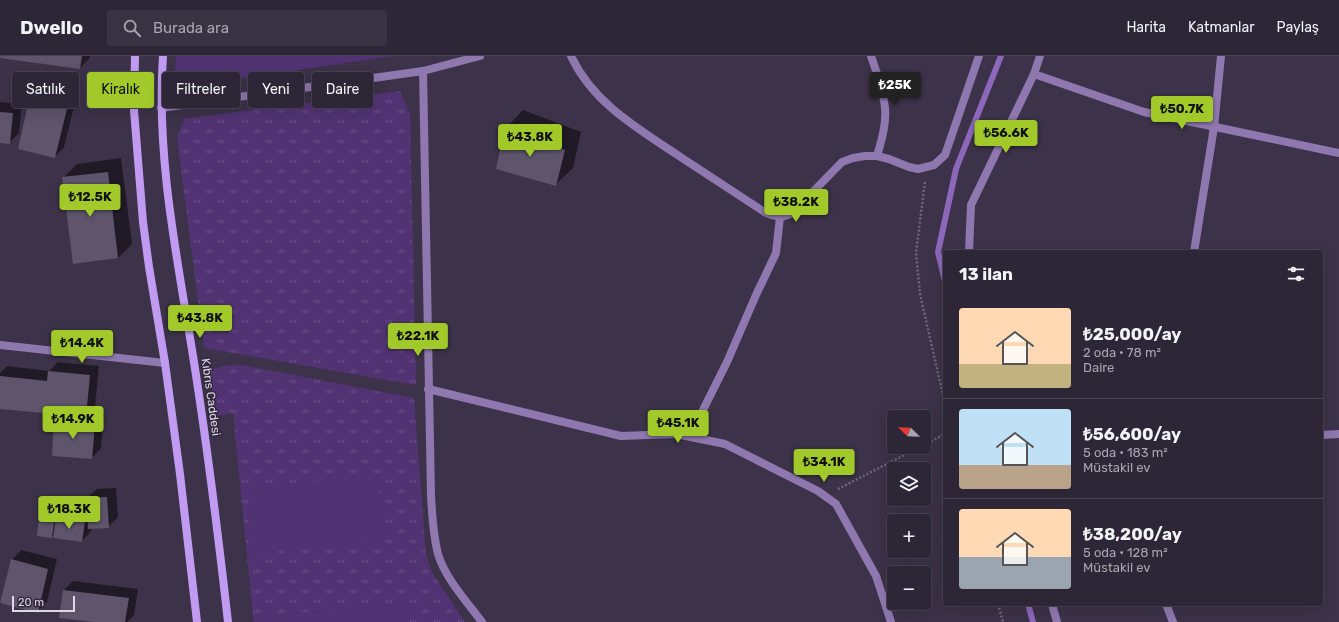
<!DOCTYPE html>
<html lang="tr">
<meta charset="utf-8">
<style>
:root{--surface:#2d2637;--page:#393242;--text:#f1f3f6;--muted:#a7a5ad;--line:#484352;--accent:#a1c929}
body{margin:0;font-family:Rubik,sans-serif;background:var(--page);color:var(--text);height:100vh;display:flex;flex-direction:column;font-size:15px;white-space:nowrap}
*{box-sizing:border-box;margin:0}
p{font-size:13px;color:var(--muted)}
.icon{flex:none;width:22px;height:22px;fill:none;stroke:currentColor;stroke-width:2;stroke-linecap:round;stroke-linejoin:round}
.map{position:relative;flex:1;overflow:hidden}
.drawer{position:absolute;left:943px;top:194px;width:380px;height:356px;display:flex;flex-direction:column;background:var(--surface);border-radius:4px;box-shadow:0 4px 16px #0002,0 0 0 1px var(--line)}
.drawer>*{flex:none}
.guide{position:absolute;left:12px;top:16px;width:380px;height:36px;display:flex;gap:8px}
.needle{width:26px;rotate:293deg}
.buttons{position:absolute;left:887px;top:354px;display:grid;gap:8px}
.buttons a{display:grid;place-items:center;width:44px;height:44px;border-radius:4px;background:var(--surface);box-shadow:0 4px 16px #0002,0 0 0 1px var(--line);font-size:20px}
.scale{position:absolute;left:12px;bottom:10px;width:63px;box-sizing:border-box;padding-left:4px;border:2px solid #ddd8e6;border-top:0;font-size:11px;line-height:14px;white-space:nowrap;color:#ddd8e6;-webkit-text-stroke:3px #31283e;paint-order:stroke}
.price{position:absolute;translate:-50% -34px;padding:0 9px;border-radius:4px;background:var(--accent);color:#111;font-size:13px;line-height:26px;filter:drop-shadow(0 1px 2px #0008)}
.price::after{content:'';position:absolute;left:50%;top:24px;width:12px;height:9px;margin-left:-6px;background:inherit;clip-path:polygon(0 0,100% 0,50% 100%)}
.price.active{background:#222;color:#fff}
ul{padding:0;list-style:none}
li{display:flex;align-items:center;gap:12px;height:100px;padding:0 16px}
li+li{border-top:1px solid var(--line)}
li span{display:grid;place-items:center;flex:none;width:112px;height:80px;border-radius:4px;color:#555}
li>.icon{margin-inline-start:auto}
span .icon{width:48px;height:48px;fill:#fffc;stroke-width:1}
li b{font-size:17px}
h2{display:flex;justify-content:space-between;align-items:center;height:48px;padding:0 16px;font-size:17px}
.chip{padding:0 14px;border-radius:4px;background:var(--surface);box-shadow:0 4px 16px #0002,0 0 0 1px var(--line);font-size:14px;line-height:36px}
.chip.active{background:var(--accent);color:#111}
header{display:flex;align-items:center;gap:24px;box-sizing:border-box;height:56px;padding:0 20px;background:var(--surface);border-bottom:1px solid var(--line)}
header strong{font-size:19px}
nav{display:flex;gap:22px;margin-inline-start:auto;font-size:14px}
.search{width:280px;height:36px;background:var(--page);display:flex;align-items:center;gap:10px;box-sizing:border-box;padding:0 14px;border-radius:4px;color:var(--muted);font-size:15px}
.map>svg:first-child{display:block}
.grass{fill:url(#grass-tufts)}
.park{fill:#513373}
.shadow{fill:#0007}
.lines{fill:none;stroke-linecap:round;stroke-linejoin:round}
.stream{stroke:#8c67ba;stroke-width:6}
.building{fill:#5e546c}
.path{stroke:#6e667a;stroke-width:2.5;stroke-dasharray:2 2;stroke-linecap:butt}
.service{stroke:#8f78af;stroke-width:8}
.minor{stroke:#8f78af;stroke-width:8}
.tertiary{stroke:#8f78af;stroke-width:8}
.secondary{stroke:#c19bf2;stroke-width:8}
.labels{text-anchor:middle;stroke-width:3;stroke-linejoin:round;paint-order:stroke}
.street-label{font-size:12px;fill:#ddd8e6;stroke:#31283e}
</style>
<header>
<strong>Dwello</strong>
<div class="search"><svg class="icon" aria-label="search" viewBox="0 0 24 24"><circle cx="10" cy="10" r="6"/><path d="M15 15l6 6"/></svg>Burada ara</div>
<nav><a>Harita</a><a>Katmanlar</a><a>Paylaş</a></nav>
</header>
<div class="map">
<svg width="1339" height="566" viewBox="0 0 1339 566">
<defs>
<pattern id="grass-tufts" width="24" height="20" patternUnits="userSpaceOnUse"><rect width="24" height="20" fill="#513373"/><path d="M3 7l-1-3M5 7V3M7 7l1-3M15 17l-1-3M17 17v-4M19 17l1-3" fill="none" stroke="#6a5087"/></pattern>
</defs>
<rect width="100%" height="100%" fill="#3c3249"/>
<g class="grass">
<path d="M400 35 410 58 416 329 204 292 177 82 184 63Z"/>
<path d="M241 309 414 342 426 499 432 516 465 566H406L404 548 253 561 233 357 215 360 210 314 223 310Z"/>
</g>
<g class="park">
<path d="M176 0H394L183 31 175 12Z"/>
<path d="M377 419 383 485 254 497 248 431Z"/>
<path d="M404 548 406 566H254L253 561Z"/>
</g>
<g class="shadow">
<path d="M0 0H90L89 3 80 12Z"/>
<path d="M44 18 80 26 64 91 55 101 34 28Z"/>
<path d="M0 46 22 48 19 77 9 87 0 86Z"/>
<path d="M523 54 581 76 573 112 555 129 506 72Z"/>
<path d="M121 102 132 188 118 202 63 122 77 108Z"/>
<path d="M58 306 99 310 95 351 89 357 104 358 101 392 92 402 55 365 62 358 0 352V317L7 310 49 315Z"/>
<path d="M116 432 118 461 108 471 92 472 91 475 82 485 55 478 52 481 40 458 44 454 59 455 58 460 67 452 88 455 87 442 97 433Z"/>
<path d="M21 494 57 503 47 546 37 556 12 504Z"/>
<path d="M73 525 138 533 134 559 127 566H103L64 534Z"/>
</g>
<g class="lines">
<g class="stream">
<path d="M945 225 938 196 956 113 1001 0"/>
<path d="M1028 548 1033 566"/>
</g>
</g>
<g class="building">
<path d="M0 0H82L80 13 0 2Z"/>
<path d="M33 27 71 36 55 102 18 93Z"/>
<path d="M0 56 13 57 10 88 0 87Z"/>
<path d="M505 71 565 94 556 130 496 113Z"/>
<path d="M108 116 118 202 73 208 62 121Z"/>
<path d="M48 315 90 319 86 361 0 353V320L47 325Z"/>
<path d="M54 364 95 368 92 403 52 400Z"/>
<path d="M107 441 109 472 88 473 86 442Z"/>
<path d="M39 458 55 459 52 482 37 480Z"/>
<path d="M56 461 85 465 82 486 53 482Z"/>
<path d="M11 503 48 513 38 557 0 547Z"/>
<path d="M63 534 129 542 125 566H94L59 562Z"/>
</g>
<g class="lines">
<g class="path">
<path d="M925 126 916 197 920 238 945 348"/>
<path d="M924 389 945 378"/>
<path d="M838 433 920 391"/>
<path d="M998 548 1003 566"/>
</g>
<path class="service" d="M1166 548 1173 566"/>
<g class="minor">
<path d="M571 0C593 47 637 72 679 100 708 119 737 138 766 157 781 164 794 160 803 146L842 106 853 102 865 100H877L889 103 909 111 918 113 934 109 945 99 979 0"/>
<path d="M871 0C876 15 882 30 884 45 888 63 882 83 877 100"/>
<path d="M423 15 431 439C432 459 433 479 438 498 445 522 467 546 482 566"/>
<path d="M1034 18 1144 56 1339 97"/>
<path d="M969 196 971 149 1034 18 1040 0"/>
<path d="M1194 196 1214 71 1221 0"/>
<path d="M0 289 165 307"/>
<path d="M428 333 621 380 676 378 702 356 727 306 756 239 776 197 780 161"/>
<path d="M676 378 725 388 818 435 836 448 876 520 891 566"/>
<path d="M1321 379 1339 378"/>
<path d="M1052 548 1057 566"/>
</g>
<path class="tertiary" d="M161 52 423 15 480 0"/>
<g class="secondary">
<path d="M135 0 134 54 143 166 149 211 165 307 180 418 197 566"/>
<path d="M163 0C156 101 177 201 193 300 207 388 218 477 228 566"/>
</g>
</g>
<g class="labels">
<g class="street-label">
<text transform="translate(211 341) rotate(82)" y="4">Kıbrıs Caddesi</text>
</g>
</g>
</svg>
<div class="buttons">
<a><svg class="needle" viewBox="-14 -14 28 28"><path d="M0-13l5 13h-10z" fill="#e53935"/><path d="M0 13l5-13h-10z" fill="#a7a5ad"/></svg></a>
<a><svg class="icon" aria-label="layers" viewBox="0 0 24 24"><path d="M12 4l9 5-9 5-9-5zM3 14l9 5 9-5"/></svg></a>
<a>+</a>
<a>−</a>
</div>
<div class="scale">20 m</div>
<b class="price active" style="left:895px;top:50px">₺25K</b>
<b class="price" style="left:1182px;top:74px">₺50.7K</b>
<b class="price" style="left:1006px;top:98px">₺56.6K</b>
<b class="price" style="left:530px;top:102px">₺43.8K</b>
<b class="price" style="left:90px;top:162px">₺12.5K</b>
<b class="price" style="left:796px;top:167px">₺38.2K</b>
<b class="price" style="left:200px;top:283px">₺43.8K</b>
<b class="price" style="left:418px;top:301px">₺22.1K</b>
<b class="price" style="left:82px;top:308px">₺14.4K</b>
<b class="price" style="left:73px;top:384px">₺14.9K</b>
<b class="price" style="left:678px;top:388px">₺45.1K</b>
<b class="price" style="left:824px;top:427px">₺34.1K</b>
<b class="price" style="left:69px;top:474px">₺18.3K</b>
<div class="guide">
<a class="chip">Satılık</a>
<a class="chip active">Kiralık</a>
<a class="chip">Filtreler</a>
<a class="chip">Yeni</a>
<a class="chip">Daire</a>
</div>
<section class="drawer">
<h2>13 ilan<svg class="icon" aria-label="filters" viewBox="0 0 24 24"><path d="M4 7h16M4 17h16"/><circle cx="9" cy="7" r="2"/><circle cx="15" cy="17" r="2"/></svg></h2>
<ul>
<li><span style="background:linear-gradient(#ffd9b3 70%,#c2b280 0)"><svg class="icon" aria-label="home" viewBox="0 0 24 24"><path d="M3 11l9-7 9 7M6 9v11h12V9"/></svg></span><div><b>₺25,000/ay</b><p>2 oda · 78 m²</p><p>Daire</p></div></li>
<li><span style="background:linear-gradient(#bfe0f5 70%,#b9a48a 0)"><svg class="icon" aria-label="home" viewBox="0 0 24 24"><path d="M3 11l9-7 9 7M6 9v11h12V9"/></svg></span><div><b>₺56,600/ay</b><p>5 oda · 183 m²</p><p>Müstakil ev</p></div></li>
<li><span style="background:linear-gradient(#ffd9b3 60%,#9aa5b1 0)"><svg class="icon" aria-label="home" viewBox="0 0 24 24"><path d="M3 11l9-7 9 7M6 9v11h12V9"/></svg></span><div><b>₺38,200/ay</b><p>5 oda · 128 m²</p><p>Müstakil ev</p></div></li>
</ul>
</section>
</div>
